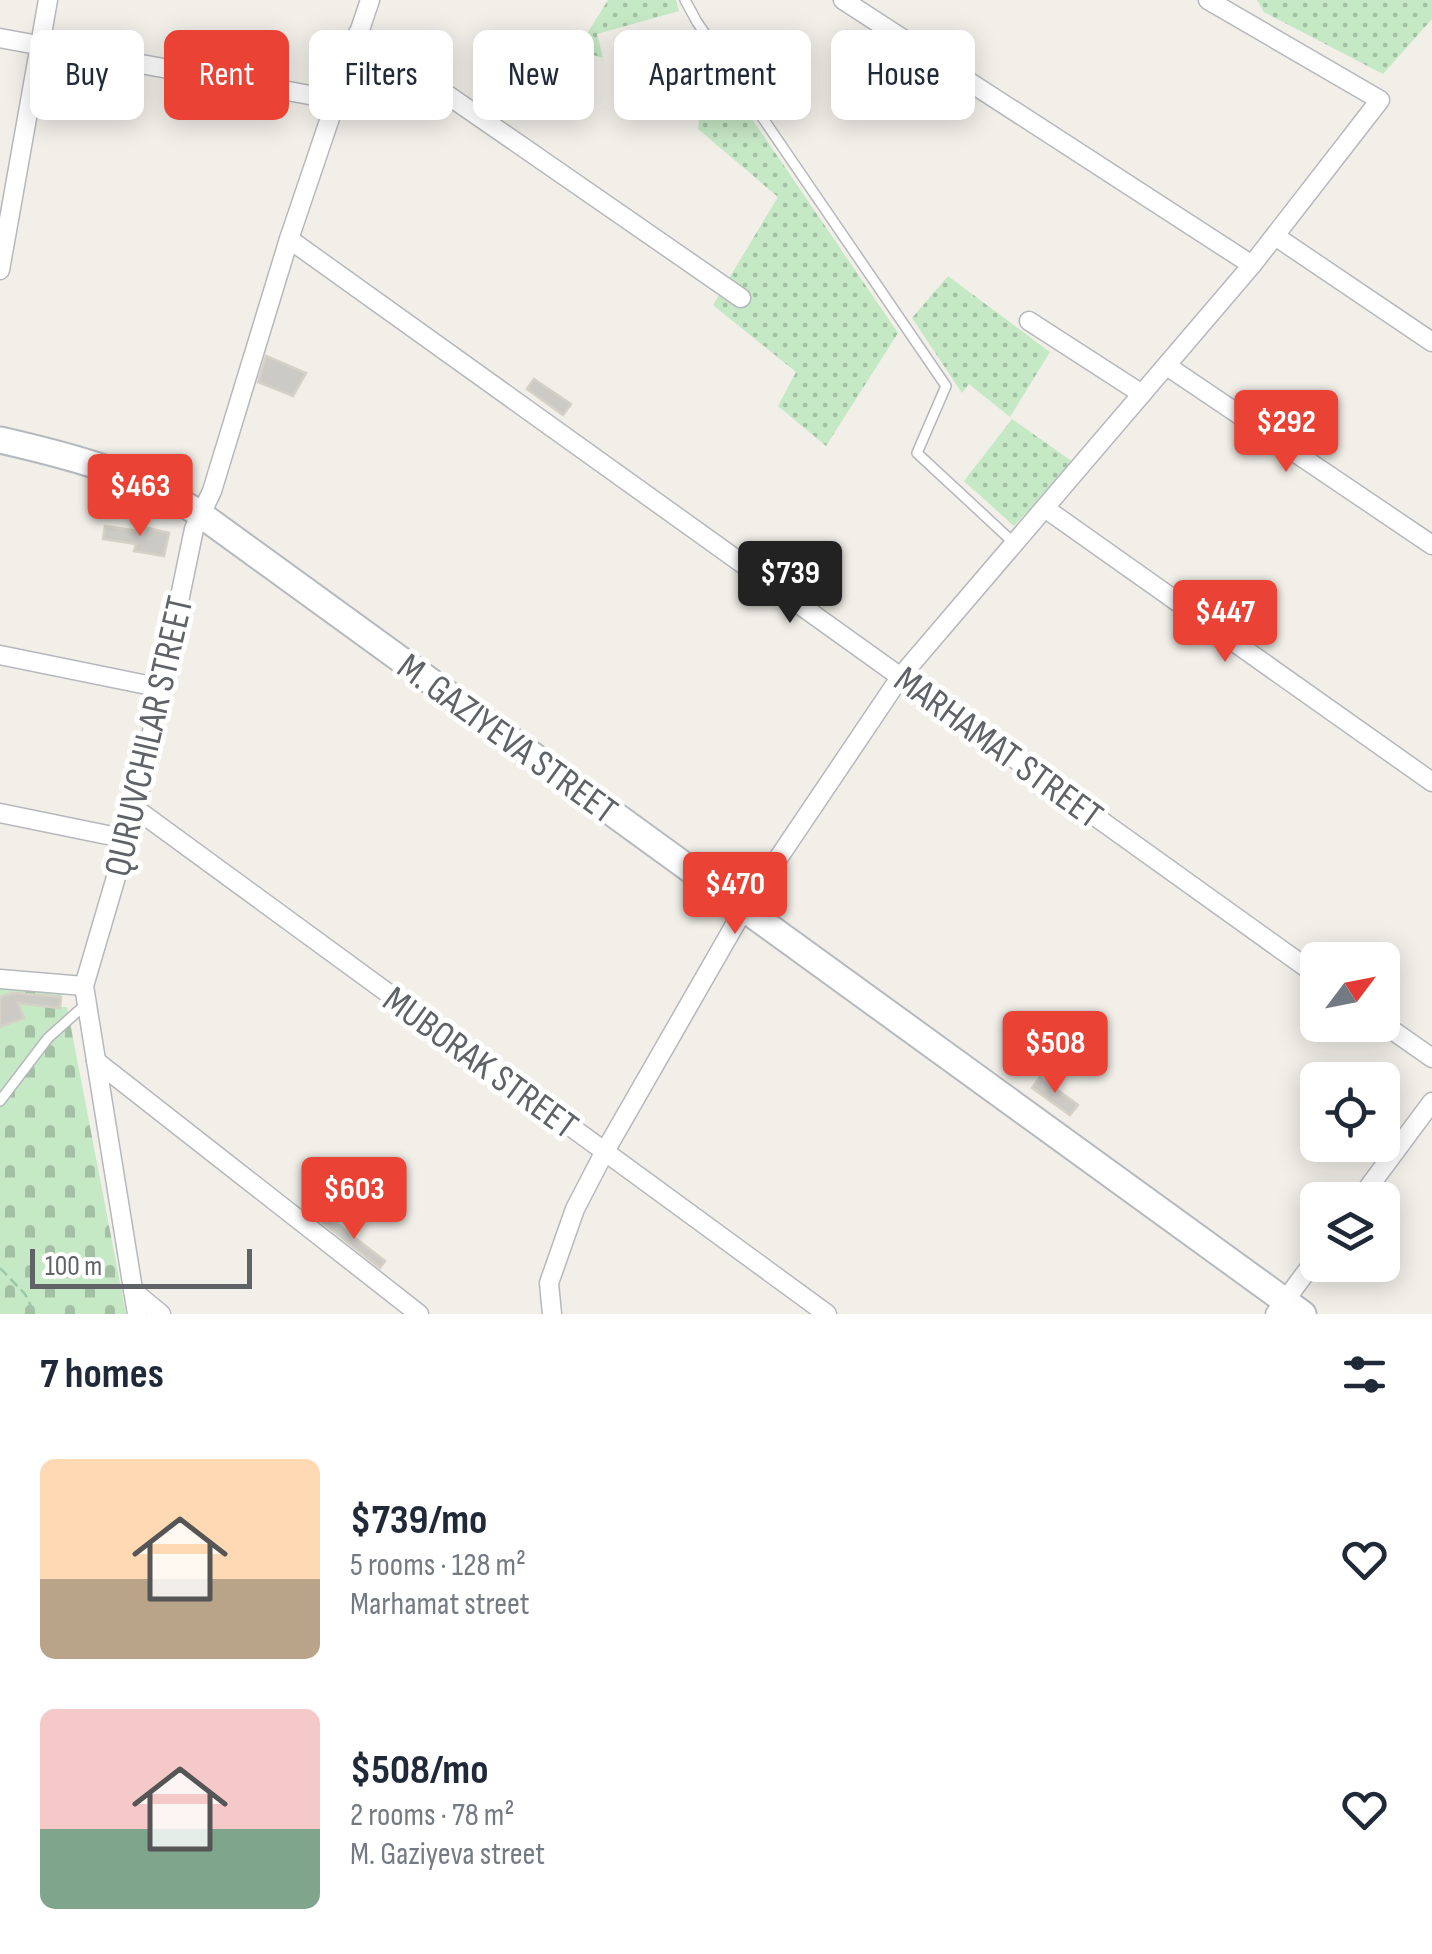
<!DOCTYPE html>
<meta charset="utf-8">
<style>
:root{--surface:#fff;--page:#f2f2f3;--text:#1f2937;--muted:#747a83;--accent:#ea4335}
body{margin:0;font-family:"Sofia Sans Condensed",sans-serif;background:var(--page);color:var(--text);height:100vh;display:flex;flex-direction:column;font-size:38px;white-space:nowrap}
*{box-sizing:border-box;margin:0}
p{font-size:32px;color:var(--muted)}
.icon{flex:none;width:55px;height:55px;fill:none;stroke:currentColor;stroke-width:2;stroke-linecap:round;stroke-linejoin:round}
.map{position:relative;height:1314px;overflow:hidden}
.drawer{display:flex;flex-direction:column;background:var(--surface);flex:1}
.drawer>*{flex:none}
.banner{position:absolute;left:30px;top:30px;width:1372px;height:90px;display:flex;gap:20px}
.needle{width:65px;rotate:58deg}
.tools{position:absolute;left:1300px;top:942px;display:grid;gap:20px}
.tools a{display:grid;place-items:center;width:100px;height:100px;border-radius:15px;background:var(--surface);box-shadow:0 5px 25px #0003;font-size:50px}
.scale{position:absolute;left:30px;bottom:25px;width:222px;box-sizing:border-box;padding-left:10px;border:5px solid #5f6368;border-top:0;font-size:28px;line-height:35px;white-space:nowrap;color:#5f6368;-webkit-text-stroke:8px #fff;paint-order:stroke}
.price{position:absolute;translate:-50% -85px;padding:0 22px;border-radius:10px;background:var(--accent);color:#fff;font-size:32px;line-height:65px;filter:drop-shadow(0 2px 5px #0008)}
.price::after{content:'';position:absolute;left:50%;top:60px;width:30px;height:22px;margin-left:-15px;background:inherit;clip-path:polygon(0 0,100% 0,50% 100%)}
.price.current{background:#222;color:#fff}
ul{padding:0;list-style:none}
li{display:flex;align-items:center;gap:30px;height:250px;padding:0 40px}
li span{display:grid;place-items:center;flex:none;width:280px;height:200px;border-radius:15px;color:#555}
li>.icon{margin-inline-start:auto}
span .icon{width:120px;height:120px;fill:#fffc;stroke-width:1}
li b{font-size:42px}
h2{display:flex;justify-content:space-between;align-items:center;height:120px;padding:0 40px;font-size:42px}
.tag{padding:0 35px;border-radius:15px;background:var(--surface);box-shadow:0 5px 25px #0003;font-size:35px;line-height:90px}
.tag.current{background:var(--accent);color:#fff}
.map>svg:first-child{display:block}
.grass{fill:url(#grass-dots)}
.cemetery{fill:url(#cemetery-stones)}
.building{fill:#cccac5;stroke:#d6d1c6;stroke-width:2.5}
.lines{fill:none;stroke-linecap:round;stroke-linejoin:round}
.lane-casing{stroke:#b5b8bc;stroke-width:12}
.street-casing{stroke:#b5b8bc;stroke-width:21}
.secondary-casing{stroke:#b6babf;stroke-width:29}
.path{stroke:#9cc7a9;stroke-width:2.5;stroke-dasharray:10 5;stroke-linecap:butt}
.lane{stroke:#fff;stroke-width:9}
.street{stroke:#fff;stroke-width:18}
.secondary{stroke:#fff;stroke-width:25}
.labels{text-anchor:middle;stroke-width:10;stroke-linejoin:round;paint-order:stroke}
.street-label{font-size:38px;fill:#5f6368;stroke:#fff}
</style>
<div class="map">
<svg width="1432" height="1314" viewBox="0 0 1432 1314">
<defs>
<pattern id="grass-dots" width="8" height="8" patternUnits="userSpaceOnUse" patternTransform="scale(2.5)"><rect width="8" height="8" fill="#c5e8c5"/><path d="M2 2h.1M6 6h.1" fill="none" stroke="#a3c0a4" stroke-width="1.8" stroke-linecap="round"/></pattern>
<pattern id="cemetery-stones" width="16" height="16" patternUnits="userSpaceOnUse" patternTransform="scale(2.5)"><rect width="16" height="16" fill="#c5e8c5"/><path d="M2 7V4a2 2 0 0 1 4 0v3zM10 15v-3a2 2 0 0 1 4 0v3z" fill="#a3c0a4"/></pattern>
</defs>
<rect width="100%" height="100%" fill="#f1efe8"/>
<g class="grass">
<path d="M608 0H676L679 11 597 34 603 58 577 50Z"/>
<path d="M1257 0H1432V19L1383 74 1264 12Z"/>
<path d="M748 113 898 333 826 446 778 406 796 372 713 305 778 197 698 129 699 120Z"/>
<path d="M948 276 1050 352 1010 417 969 384 962 393 912 318Z"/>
<path d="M1012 419 1073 462 1014 526 964 481Z"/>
</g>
<path class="cemetery" d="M0 984 62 990 60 1007H67L126 1314H0Z"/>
<g class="building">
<path d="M266 356 306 373 293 396 258 382Z"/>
<path d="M534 379 571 404 563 415 527 389Z"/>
<path d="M105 526 138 531 139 526 169 533 164 556 134 551 136 544 103 539Z"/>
<path d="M13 993 61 997 60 1008 18 1003 24 1018 0 1027V997Z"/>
<path d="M1040 1077 1078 1105 1070 1115 1032 1088Z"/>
<path d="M326 1215 385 1261 380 1268 322 1222Z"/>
</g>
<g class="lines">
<g class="lane-casing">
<g id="lane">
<path d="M685 0 697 22 946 386 917 453 1014 543"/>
<path d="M0 1101 48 1038 86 1004"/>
</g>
</g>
<g class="street-casing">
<g id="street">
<path d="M843 0 1252 265"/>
<path d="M358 33 741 298"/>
<path d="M0 38 337 100"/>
<path d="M1275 236 1432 342"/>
<path d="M289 239 1318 976"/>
<path d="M0 270 48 0"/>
<path d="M1029 321 1142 394"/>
<path d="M1167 366 1432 545"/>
<path d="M1046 509 1432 782"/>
<path d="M0 655 162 688"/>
<path d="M136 809 827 1314"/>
<path d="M0 813 127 839"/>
<path d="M0 979 84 986"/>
<path d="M1382 1023 1432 1058"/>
<path d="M96 1061 419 1314"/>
<path d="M1359 1200 1432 1102"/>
<path d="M133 1291 161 1314"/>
<path d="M137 1314 84 986 136 809 194 529 212 491 289 239 370 0"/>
<path d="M552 1314 549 1283 575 1209 604 1153 744 909 901 676 1252 265 1380 100 1208 0"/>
<path d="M1275 1314 1318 1256"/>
</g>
</g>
<g class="secondary-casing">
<path id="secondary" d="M0 440C70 456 140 474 200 514L1303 1314"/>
</g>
<path class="path" d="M0 1268 25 1294 35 1314"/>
<use href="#lane" class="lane"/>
<use href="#street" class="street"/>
<use href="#secondary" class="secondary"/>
</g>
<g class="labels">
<g class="street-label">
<text transform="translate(148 736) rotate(-77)" y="13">QURUVCHILAR STREET</text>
<text transform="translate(508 738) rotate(36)" y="13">M. GAZIYEVA STREET</text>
<text transform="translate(999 747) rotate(36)" y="13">MARHAMAT STREET</text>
<text transform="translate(481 1062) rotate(36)" y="13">MUBORAK STREET</text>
</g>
</g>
</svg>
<div class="tools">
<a><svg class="needle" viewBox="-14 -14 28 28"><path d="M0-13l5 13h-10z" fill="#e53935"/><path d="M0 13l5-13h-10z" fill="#747a83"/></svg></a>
<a><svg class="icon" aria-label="locate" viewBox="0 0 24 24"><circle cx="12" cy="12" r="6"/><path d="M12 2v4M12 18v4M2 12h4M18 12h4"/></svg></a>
<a><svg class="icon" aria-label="layers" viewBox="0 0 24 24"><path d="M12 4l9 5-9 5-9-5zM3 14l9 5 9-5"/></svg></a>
</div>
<div class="scale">100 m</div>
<b class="price" style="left:1286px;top:475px">$292</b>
<b class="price" style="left:140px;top:539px">$463</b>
<b class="price current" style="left:790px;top:626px">$739</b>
<b class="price" style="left:1225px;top:665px">$447</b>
<b class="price" style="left:735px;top:937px">$470</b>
<b class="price" style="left:1055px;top:1096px">$508</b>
<b class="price" style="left:354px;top:1242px">$603</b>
<div class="banner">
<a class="tag">Buy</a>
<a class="tag current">Rent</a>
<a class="tag">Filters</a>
<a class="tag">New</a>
<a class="tag">Apartment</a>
<a class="tag">House</a>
</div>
</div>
<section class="drawer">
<h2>7 homes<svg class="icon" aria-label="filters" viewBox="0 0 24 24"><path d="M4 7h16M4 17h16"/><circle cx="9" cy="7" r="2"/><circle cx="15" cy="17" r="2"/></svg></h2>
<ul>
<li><span style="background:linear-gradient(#ffd9b3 60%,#b9a48a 0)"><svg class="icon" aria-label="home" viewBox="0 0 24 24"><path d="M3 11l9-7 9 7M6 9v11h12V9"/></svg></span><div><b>$739/mo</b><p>5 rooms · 128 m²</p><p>Marhamat street</p></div><svg class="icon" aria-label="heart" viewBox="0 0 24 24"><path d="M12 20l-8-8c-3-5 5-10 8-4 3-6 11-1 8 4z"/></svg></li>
<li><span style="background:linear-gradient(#f6c9c9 60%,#7fa58c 0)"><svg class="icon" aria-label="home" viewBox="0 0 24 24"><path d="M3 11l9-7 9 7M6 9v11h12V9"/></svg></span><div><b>$508/mo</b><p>2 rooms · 78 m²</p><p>M. Gaziyeva street</p></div><svg class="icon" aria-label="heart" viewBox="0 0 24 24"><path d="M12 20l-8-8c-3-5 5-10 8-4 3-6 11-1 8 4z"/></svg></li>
</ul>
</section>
